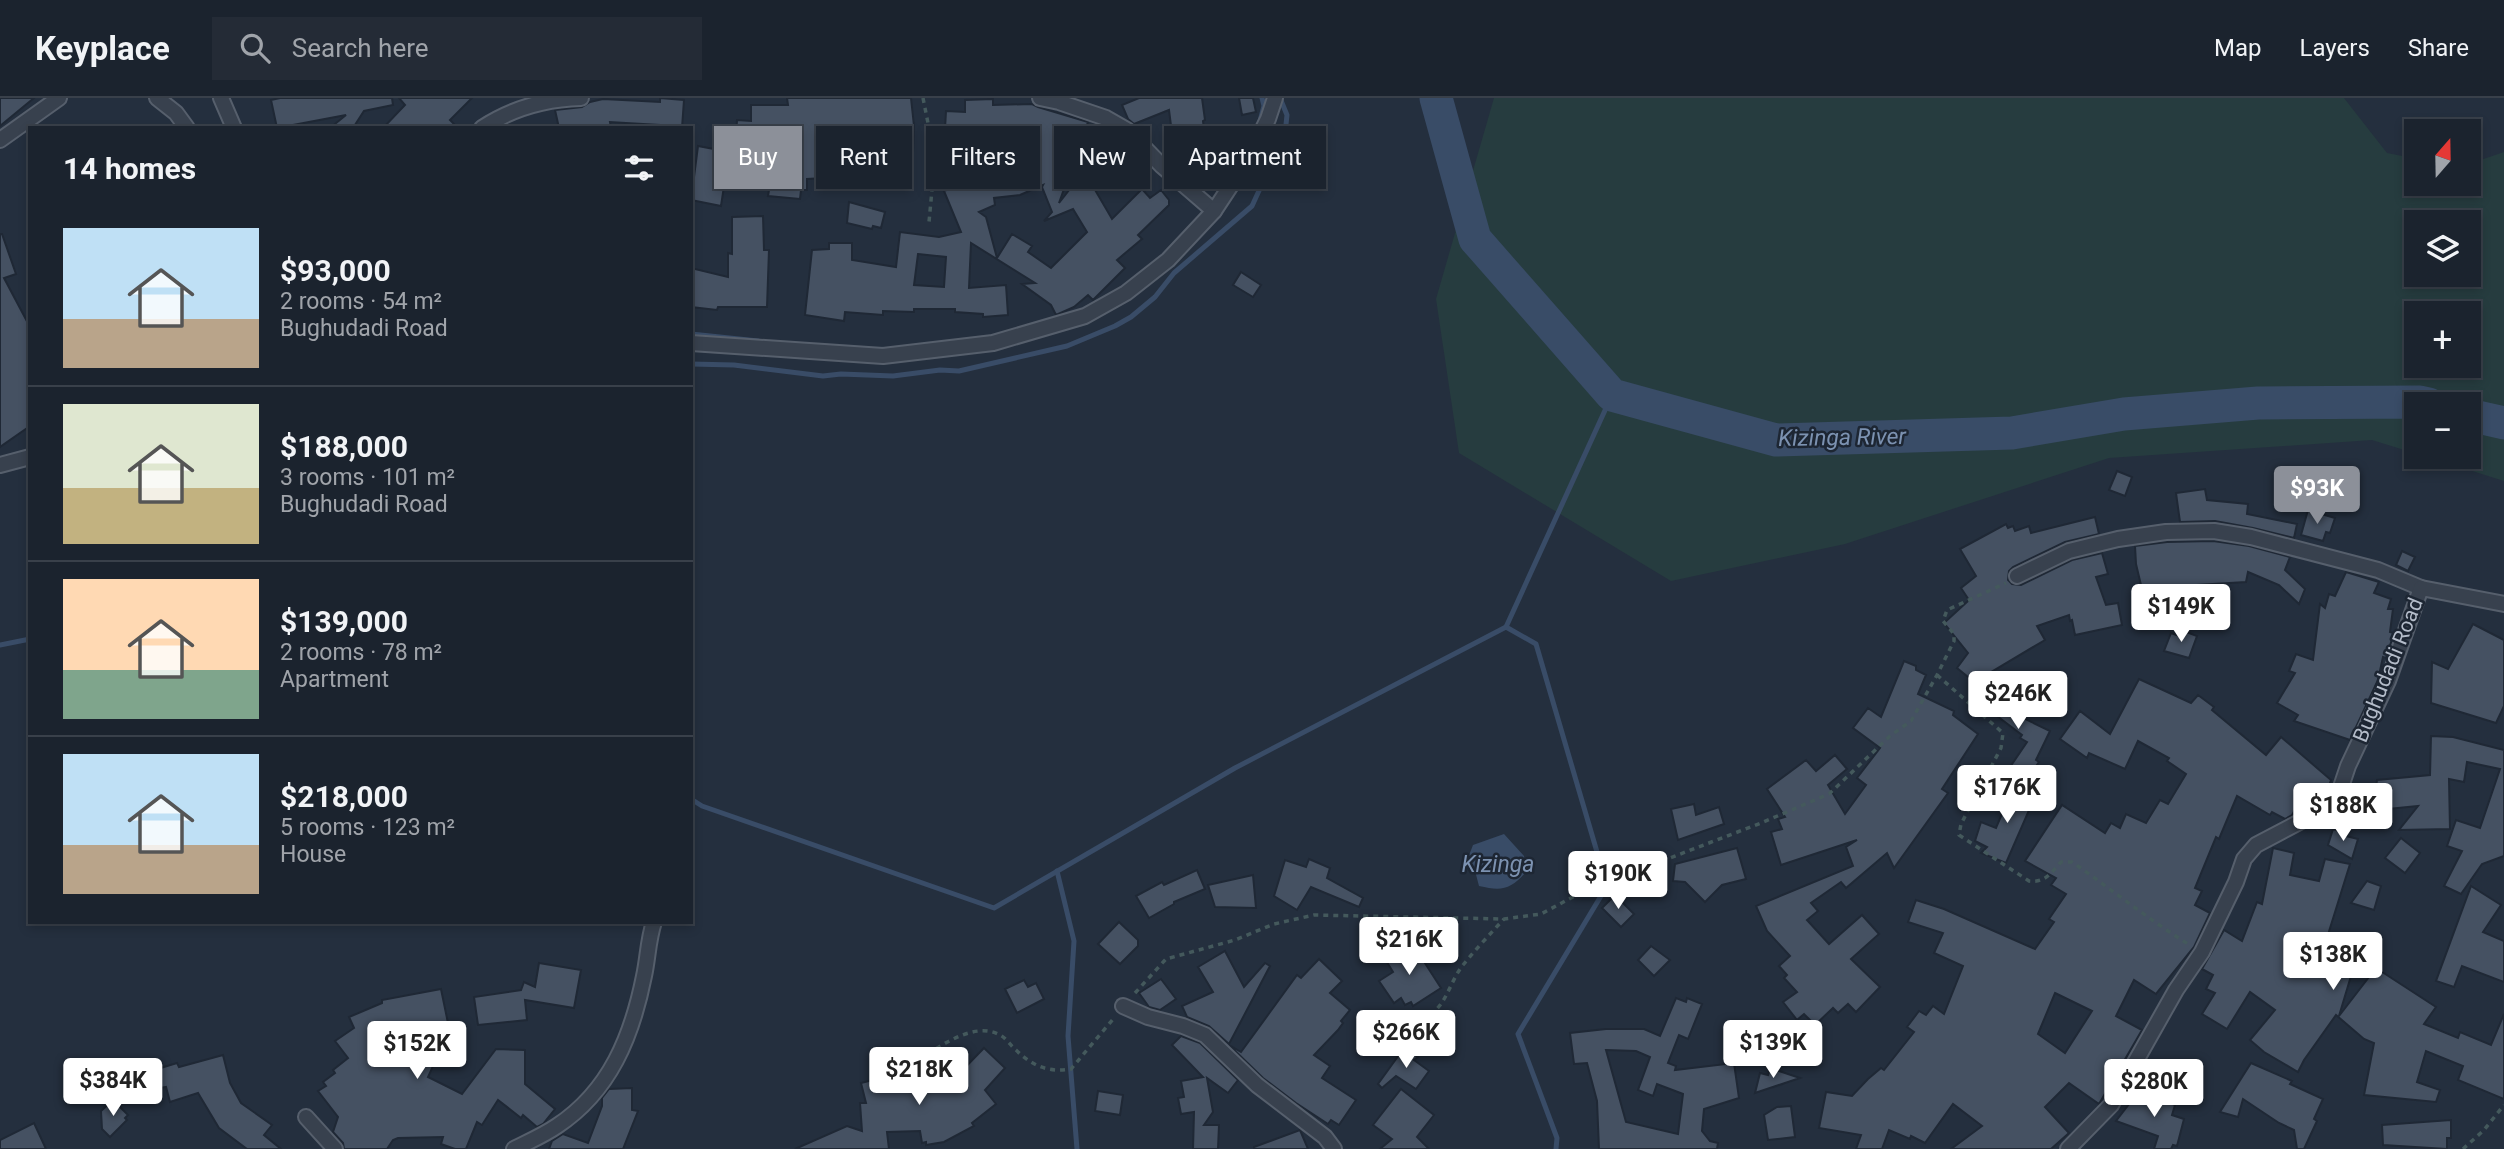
<!DOCTYPE html>
<meta charset="utf-8">
<style>
:root{--surface:#1b232e;--page:#242b36;--text:#f1f3f6;--muted:#a0a4aa;--line:#39404a;--accent:#8c9099}
body{margin:0;font-family:Roboto,sans-serif;background:var(--page);color:var(--text);height:100vh;display:flex;flex-direction:column;font-size:26px;white-space:nowrap}
*{box-sizing:border-box;margin:0}
p{font-size:23px;color:var(--muted)}
.icon{flex:none;width:38px;height:38px;fill:none;stroke:currentColor;stroke-width:2;stroke-linecap:round;stroke-linejoin:round}
.map{position:relative;flex:1;overflow:hidden}
.details{position:absolute;left:28px;top:28px;width:665px;height:798px;display:flex;flex-direction:column;background:var(--surface);border-radius:0px;box-shadow:0 4px 10px #0003,0 0 0 2px var(--line)}
.details>*{flex:none}
.banner{position:absolute;left:714px;top:28px;width:665px;height:63px;display:flex;gap:14px}
.needle{width:46px;rotate:20deg}
.tools{position:absolute;left:2404px;top:21px;display:grid;gap:14px}
.tools a{display:grid;place-items:center;width:77px;height:77px;border-radius:0px;background:var(--surface);box-shadow:0 4px 10px #0003,0 0 0 2px var(--line);font-size:35px}
.price{position:absolute;translate:-50% -60px;padding:0 16px;border-radius:7px;background:#fff;color:#222;font-size:23px;line-height:46px;filter:drop-shadow(0 2px 4px #0008)}
.price::after{content:'';position:absolute;left:50%;top:42px;width:21px;height:16px;margin-left:-10px;background:inherit;clip-path:polygon(0 0,100% 0,50% 100%)}
.price.selected{background:var(--accent);color:#fff}
ul{padding:0;list-style:none}
li{display:flex;align-items:center;gap:21px;height:175px;padding:0 35px}
li+li{border-top:2px solid var(--line)}
li span{display:grid;place-items:center;flex:none;width:196px;height:140px;border-radius:0px;color:#555}
li>.icon{margin-inline-start:auto}
span .icon{width:84px;height:84px;fill:#fffc;stroke-width:1}
li b{font-size:30px}
h2{display:flex;justify-content:space-between;align-items:center;height:84px;padding:0 35px;font-size:30px}
.chip{padding:0 24px;border-radius:0px;background:var(--surface);box-shadow:0 4px 10px #0003,0 0 0 2px var(--line);font-size:24px;line-height:63px}
.chip.selected{background:var(--accent);color:#fff}
header{display:flex;align-items:center;gap:42px;box-sizing:border-box;height:98px;padding:0 35px;background:var(--surface);border-bottom:2px solid var(--line)}
header strong{font-size:33px}
nav{display:flex;gap:38px;margin-inline-start:auto;font-size:24px}
.search{width:490px;height:63px;background:var(--page);display:flex;align-items:center;gap:18px;box-sizing:border-box;padding:0 24px;border-radius:0px;color:var(--muted);font-size:26px}
.map>svg:first-child{display:block}
.green{fill:#263c3f;fill-rule:evenodd}
.water{fill:#394c67}
.lines{fill:none;stroke-linecap:round;stroke-linejoin:round}
.stream{stroke:#394c67;stroke-width:5}
.river{stroke:#394c67;stroke-width:33}
.building{fill:#455162;stroke:#1f2835;stroke-width:2;fill-rule:evenodd}
.street-casing{stroke:#565f6c;stroke-width:18}
.path{stroke:#44595c;stroke-width:3.5;stroke-dasharray:5 5;stroke-linecap:butt}
.street{stroke:#38414e;stroke-width:14}
.labels{text-anchor:middle;stroke-width:5;stroke-linejoin:round;paint-order:stroke}
.street-label{font-size:21px;fill:#b4bcc9;stroke:#1d2633}
.water-label{font-size:23px;font-style:italic;fill:#7c92b1;stroke:#1d2633}
</style>
<header>
<strong>Keyplace</strong>
<div class="search"><svg class="icon" aria-label="search" viewBox="0 0 24 24"><circle cx="10" cy="10" r="6"/><path d="M15 15l6 6"/></svg>Search here</div>
<nav><a>Map</a><a>Layers</a><a>Share</a></nav>
</header>
<div class="map">
<svg width="2504" height="1051" viewBox="0 0 2504 1051">
<rect width="100%" height="100%" fill="#242f3e"/>
<path class="green" d="M1494 0H2344L2387 55 2417 61V86H2469V66L2504 54V383L2428 359H2469V306H2417V356L2372 342 2109 360 1845 446 1671 483 1459 355 1436 201ZM2417 124H2469V177H2417ZM2417 215H2469V268H2417Z"/>
<path class="water" d="M1504 736 1524 758 1525 775C1510 792 1501 793 1479 788L1474 769 1468 760 1473 747Z"/>
<g class="lines">
<g class="stream">
<path d="M1260 23 1264 8 1262 0"/>
<path d="M691 236 758 243"/>
<path d="M691 266 734 267 823 278 841 276 893 278 940 272 959 273 1067 248 1115 228 1131 219 1155 199 1174 175 1252 108 1285 36 1287 17 1280 0"/>
<path d="M1506 529 1536 546 1607 788 1518 936 1557 1040 1556 1051"/>
<path d="M0 547 30 541"/>
<path d="M691 701 702 708 994 810 1235 670 1506 529 1612 297"/>
<path d="M1057 773 1074 843 1068 938 1077 1051"/>
</g>
<g class="river">
<path d="M1436 0 1475 141 1612 297 1776 342 2012 335 2124 316 2258 305 2420 304 2429 306"/>
<path d="M2469 317 2504 325"/>
</g>
</g>
<g class="building">
<path d="M0 0H34L0 28Z"/>
<path d="M280 0H392L393 7 364 13 353 30H330L346 17 277 30 271 2Z"/>
<path d="M399 0H472L450 22 458 30H383L405 7Z"/>
<path d="M660 0 684 2 682 30H658L659 27 610 24 611 30H559L555 12 582 9 590 4 603 1 660 4Z"/>
<path d="M787 0H911L914 28 913 55 897 54 898 88 842 90 843 79 807 81V92H801L800 101 768 98 769 92 761 91 763 72 727 69 721 108 691 102 698 48 735 55 737 22 751 23V7H788Z"/>
<path d="M1139 0H1202L1205 22 1203 23 1206 48 1202 49 1204 64 1176 67 1169 12 1134 26 1128 21 1122 7Z"/>
<path d="M1239 0H1253L1256 14 1242 17Z"/>
<path d="M993 1V7L1032 6 1038 9 1088 24 1059 105 1084 73 1112 121 1142 91 1150 100 1161 92 1169 102V107L1138 137 1142 141 1117 162 1125 170 1093 202 1088 197 1074 209 1056 217 1051 207 1022 186 1035 185 971 145 969 190 1006 187 1008 217 983 219V216L955 214V211H914V214L883 213V217L845 214 844 223 805 217 812 152 829 151V145H852V162L896 169 900 134 939 139 961 134 944 93 968 83 966 32 945 31 946 13 965 14V2ZM1026 37 1029 70 998 74 996 38ZM1043 87 1042 89 1052 114 1044 123 1073 111 1087 134 1051 170 1028 154 1032 148 1012 136 997 160 986 119 979 114 995 107 994 100 1020 97ZM918 156 946 159 944 189 914 187Z"/>
<path d="M849 104 885 114 881 130 873 128 872 131 847 125Z"/>
<path d="M763 118 764 152H769L767 209H718L717 212 691 209V170L728 179V155L732 156V119Z"/>
<path d="M0 136H2L16 176 4 180 30 229V328L0 349Z"/>
<path d="M1241 174 1261 187 1253 199 1233 187Z"/>
<path d="M2117 373 2132 379 2125 398 2109 392Z"/>
<path d="M2205 391 2207 402 2248 406 2247 416 2297 426 2294 440 2253 430 2215 423 2180 424 2176 395Z"/>
<path d="M2308 412 2335 420 2330 435 2326 434 2323 443 2301 437Z"/>
<path d="M2095 419 2099 436 2065 444 2013 469 2009 473 2008 482 2012 486 2021 487 2072 462 2102 455 2108 476 2096 479 2106 507 2118 505 2122 527 2075 537 2072 522 2070 523 2069 517 2037 528 2045 542 1981 580 1977 577 1973 583 1957 570 1968 555 1944 525 1969 502 1961 490 1976 478 1960 451 2006 426 2008 430 2013 428 2015 433 2029 428 2031 435Z"/>
<path d="M2213 443 2249 448 2290 459 2285 472 2305 491 2299 506 2279 487 2248 474 2246 484 2181 488 2183 495 2145 504 2136 466 2135 448 2167 444Z"/>
<path d="M2402 453 2415 459 2408 473 2396 467Z"/>
<path d="M2346 474 2379 484 2374 495 2391 501 2388 511H2393L2390 534 2394 535 2386 560 2383 559 2378 582 2350 642 2294 623 2298 617 2277 605 2295 575 2289 573 2296 556 2313 562 2320 506 2325 510 2329 496 2335 498Z"/>
<path d="M2473 526 2504 542V608L2496 625 2431 605 2432 564 2448 571Z"/>
<path d="M2181 532 2197 538 2189 560 2164 553 2171 535 2179 538Z"/>
<path d="M1904 563 1916 568V572L1926 577 1918 596 1954 613 1953 617 1978 636 1942 691 1948 695 1894 770 1887 755 1846 790 1841 784 1811 805 1818 813 1807 822 1829 846 1862 817 1879 836 1851 861 1880 889 1856 914 1848 906 1838 915 1833 910 1815 927 1804 916 1797 922 1783 904 1797 894 1784 880 1787 877 1779 868 1790 858 1767 833 1756 808 1853 768 1846 749 1857 742 1781 767 1771 734 1782 731 1778 721 1785 719 1767 691 1806 662 1816 673 1835 657 1847 671 1828 687 1845 716 1866 687 1857 680 1880 650 1853 630 1868 610 1881 619Z"/>
<path d="M2139 581 2191 605 2198 597 2214 609 2212 612 2266 657 2281 639 2331 682 2327 694 2309 688 2292 717 2285 721 2272 714 2270 717 2237 698 2219 741 2216 739 2195 790 2202 793 2195 807 2210 815 2194 849 2156 896 2134 882 2116 918 2142 932 2099 1006 2069 985 2045 1009 2069 1035 2051 1051H1951L1982 1028 1953 1006 1925 1045 1911 1038 1910 1041 1889 1032 1882 1051H1856L1861 1037 1819 1030 1826 994 1852 998 1868 981 1881 970 1884 972 1914 934 1907 929 1919 913 1926 917 1933 908 1944 916 1963 868 1934 855 1943 835 1908 824 1916 802 1944 811 2035 851 2054 824 2049 821 2066 796 2051 787 2056 780 2025 763 2062 707 2105 735 2111 725 2120 730 2126 716 2146 725 2160 702 2168 706 2186 676 2167 663 2169 660 2138 643 2125 671 2089 655 2087 660 2060 641 2080 613 2110 636ZM2055 895 2092 913 2065 955 2038 936Z"/>
<path d="M2006 588 2026 603 2017 617 2050 633 2036 662 2039 664 2023 687 2006 675 2027 644 2020 640 2022 637 1972 599 1975 594 1995 603Z"/>
<path d="M2431 638 2453 639 2504 652V758L2482 766 2461 796 2444 788 2462 753 2447 748 2456 722 2480 730 2500 671 2467 664 2464 684 2449 681 2450 731 2399 732 2418 708 2368 713 2366 697 2375 696 2377 682 2430 677Z"/>
<path d="M2015 685 2037 694 2006 765 1981 755 1987 749 1975 743 1981 724 1996 730Z"/>
<path d="M1694 706 1696 717 1719 709 1724 726 1678 742 1671 711Z"/>
<path d="M2333 731 2347 735 2346 738 2358 741 2352 761 2328 747Z"/>
<path d="M2401 740 2420 755 2405 775 2385 760Z"/>
<path d="M1737 750 1746 781 1722 787 1705 804 1685 784 1673 783 1675 766Z"/>
<path d="M2273 750 2294 755 2290 777 2319 783 2325 761 2350 766 2326 843 2350 851 2348 856 2357 858 2339 918 2376 870 2436 909 2424 926 2458 940 2460 934 2491 947 2504 916V1001L2458 982 2463 968 2426 953 2417 984 2440 992 2436 1004 2364 997 2374 945 2364 941 2336 917 2304 962 2298 974 2264 954 2250 942 2275 912 2250 894 2227 931 2202 916 2215 895 2206 891 2213 877 2202 871 2224 832 2242 843 2257 804 2262 806Z"/>
<path d="M1309 761 1330 770 1327 780 1363 800 1359 809 1311 789 1297 812 1274 798 1285 762 1306 769Z"/>
<path d="M1197 772 1205 791 1174 804V806L1149 820 1136 798 1162 784 1164 787Z"/>
<path d="M1253 777 1256 810 1215 809 1208 787Z"/>
<path d="M2367 783 2381 788 2374 812 2351 805Z"/>
<path d="M2471 788 2501 807 2483 834 2504 843V884L2462 868 2454 889 2436 883Z"/>
<path d="M1615 797 1634 816 1621 829 1602 810Z"/>
<path d="M1119 824 1138 842V848L1120 866 1098 846Z"/>
<path d="M1412 845 1441 890 1413 908 1411 904 1405 907 1401 900 1394 905 1379 883 1393 874 1385 861Z"/>
<path d="M1651 848 1670 862 1654 878 1638 862Z"/>
<path d="M1225 853 1244 889 1265 865 1270 868 1229 946 1209 928 1187 919 1182 908 1213 894 1198 869Z"/>
<path d="M1319 861 1342 883 1330 895 1350 912 1341 923 1343 925 1338 932 1314 957 1330 968 1322 980 1356 1002 1339 1027 1331 1022 1328 1026 1296 1005 1263 980 1229 947 1241 954 1297 877 1301 880Z"/>
<path d="M539 865 581 872 574 910 525 902 527 922 478 927 474 899 521 892 524 884 535 889Z"/>
<path d="M1161 881 1176 901 1160 912 1149 909 1139 895Z"/>
<path d="M1024 882 1028 889 1036 885 1044 901 1017 915 1005 891Z"/>
<path d="M441 891 449 930 413 934 414 951H441L428 979 462 996 496 951 525 952V986L555 1011 543 1026 537 1029 523 1017 521 1020 498 1002 482 1027 477 1024 466 1051H455L441 1046 443 1039 398 1040 393 1042 387 1051H344L343 1045 333 1034 338 1019 318 993 326 988 323 984 335 975 333 972 348 960 335 943 354 930 349 919 382 905V902Z"/>
<path d="M1676 900 1686 904 1687 900 1702 906 1688 941 1679 937 1668 965 1676 968 1675 972 1734 965 1739 1000 1704 1011 1702 1033 1710 1043 1718 1045 1717 1051H1599L1597 1003 1587 965 1574 966 1570 935 1606 931H1644L1660 938ZM1606 952 1636 953 1650 959 1638 992 1653 998 1657 986 1683 996 1678 1036 1626 1024Z"/>
<path d="M1181 938 1200 945 1238 982 1228 995 1207 980 1213 1014 1204 1027H1219L1218 1051H1193L1194 1014 1181 1016 1178 1000 1184 999 1181 983 1203 979 1172 947Z"/>
<path d="M984 950 1005 970 985 992 996 1006 972 1025 974 1028 944 1044 926 1047V1044L922 1045 920 1033 887 1034 889 1051H795L847 1028 862 1033 860 1005H866L861 985 911 972 910 977 938 981 946 971 956 979Z"/>
<path d="M1404 950 1418 959 1414 962 1429 973 1416 991 1396 978 1382 990 1378 986Z"/>
<path d="M223 957 230 985 241 1005 272 1027 264 1037 281 1051H247L219 1030 198 995 170 1004 166 989 160 990 154 972 177 965 179 969Z"/>
<path d="M2251 965 2292 983 2290 986 2323 1001 2314 1021 2317 1023 2304 1051H2297L2294 1032 2279 1025 2243 1001 2238 1019 2220 1014Z"/>
<path d="M1770 970 1800 980 1755 995 1760 975 1768 977Z"/>
<path d="M632 990V1012L638 1013 623 1051H549L552 1043 563 1036 588 1045 602 1008V1000L609 991Z"/>
<path d="M1401 991 1434 1017 1417 1039 1429 1051H1380L1392 1041 1373 1027Z"/>
<path d="M2140 992 2175 1007 2172 1017 2184 1021 2177 1048 2173 1047 2171 1051H2154L2158 1038 2116 1023Z"/>
<path d="M1098 993 1123 997 1120 1017 1095 1013Z"/>
<path d="M113 1002 128 1017 125 1020 127 1022 110 1039 102 1031 101 1013Z"/>
<path d="M1791 1008 1795 1039 1768 1042 1764 1017 1777 1009Z"/>
<path d="M2451 1022V1040H2447V1051L2383 1047 2382 1027Z"/>
<path d="M34 1025 46 1051H0V1042Z"/>
<path d="M1300 1032 1308 1051H1254V1049Z"/>
</g>
<g class="lines">
<g class="street-casing">
<g id="street">
<path d="M157 0 176 15 187 30"/>
<path d="M221 0 234 30"/>
<path d="M1040 0 1059 4 1106 20 1127 32 1162 68 1214 113"/>
<path d="M482 30C511 11 545 1 581 0"/>
<path d="M0 42 59 0"/>
<path d="M691 245 883 258 993 245 1085 218 1126 195 1168 162 1214 113 1247 63 1268 21 1275 0"/>
<path d="M0 367 30 359"/>
<path d="M2017 478 2069 453 2118 441 2166 434 2214 433 2251 439 2378 472 2421 490"/>
<path d="M1123 908 1148 919 1183 928 1205 937 1257 987 1325 1039 1334 1051"/>
<path d="M306 1019 335 1051"/>
<path d="M514 1051C528 1044 544 1037 557 1028 610 993 632 938 644 878 648 860 648 842 654 824"/>
<path d="M2068 1051 2111 1007 2176 892 2202 854 2236 784 2244 761 2256 747 2328 709 2338 698 2348 668 2388 583 2421 490 2504 506"/>
</g>
</g>
<g class="path">
<path d="M923 0 935 60 929 124"/>
<path d="M1937 577 2003 635 2001 650 1961 726 1959 737 2029 783C2045 785 2051 775 2061 764H2072C2111 791 2148 821 2188 846"/>
<path d="M1135 895 1166 861 1235 842 1274 826 1314 817 1504 821 1541 816 1584 793 1761 725 1829 696 1890 638 1911 623 1937 577 1954 543V536L1943 523 1947 512 2006 485"/>
<path d="M1421 921C1446 913 1448 886 1463 867 1476 851 1490 836 1504 821"/>
<path d="M928 956C946 944 977 924 1000 937 1006 940 1011 948 1016 952 1032 968 1049 975 1071 971L1114 920"/>
<path d="M2463 1051 2484 1032 2504 1007"/>
</g>
<use href="#street" class="street"/>
</g>
<g class="labels">
<g class="street-label">
<text transform="translate(2388 572) rotate(-68)" y="7">Bughudadi Road</text>
</g>
<g class="water-label">
<text transform="translate(1842 339) rotate(-1)" y="8">Kizinga River</text>
<text x="1498" y="774">Kizinga</text>
</g>
</g>
</svg>
<div class="tools">
<a><svg class="needle" viewBox="-14 -14 28 28"><path d="M0-13l5 13h-10z" fill="#e53935"/><path d="M0 13l5-13h-10z" fill="#a0a4aa"/></svg></a>
<a><svg class="icon" aria-label="layers" viewBox="0 0 24 24"><path d="M12 4l9 5-9 5-9-5zM3 14l9 5 9-5"/></svg></a>
<a>+</a>
<a>−</a>
</div>
<b class="price selected" style="left:2317px;top:428px">$93K</b>
<b class="price" style="left:2181px;top:546px">$149K</b>
<b class="price" style="left:2018px;top:633px">$246K</b>
<b class="price" style="left:2007px;top:727px">$176K</b>
<b class="price" style="left:2343px;top:745px">$188K</b>
<b class="price" style="left:1618px;top:813px">$190K</b>
<b class="price" style="left:1409px;top:879px">$216K</b>
<b class="price" style="left:2333px;top:894px">$138K</b>
<b class="price" style="left:1406px;top:972px">$266K</b>
<b class="price" style="left:1773px;top:982px">$139K</b>
<b class="price" style="left:417px;top:983px">$152K</b>
<b class="price" style="left:919px;top:1009px">$218K</b>
<b class="price" style="left:113px;top:1020px">$384K</b>
<b class="price" style="left:2154px;top:1021px">$280K</b>
<div class="banner">
<a class="chip selected">Buy</a>
<a class="chip">Rent</a>
<a class="chip">Filters</a>
<a class="chip">New</a>
<a class="chip">Apartment</a>
</div>
<section class="details">
<h2>14 homes<svg class="icon" aria-label="filters" viewBox="0 0 24 24"><path d="M4 7h16M4 17h16"/><circle cx="9" cy="7" r="2"/><circle cx="15" cy="17" r="2"/></svg></h2>
<ul>
<li><span style="background:linear-gradient(#bfe0f5 65%,#b9a48a 0)"><svg class="icon" aria-label="home" viewBox="0 0 24 24"><path d="M3 11l9-7 9 7M6 9v11h12V9"/></svg></span><div><b>$93,000</b><p>2 rooms · 54 m²</p><p>Bughudadi Road</p></div></li>
<li><span style="background:linear-gradient(#dfe7d0 60%,#c2b280 0)"><svg class="icon" aria-label="home" viewBox="0 0 24 24"><path d="M3 11l9-7 9 7M6 9v11h12V9"/></svg></span><div><b>$188,000</b><p>3 rooms · 101 m²</p><p>Bughudadi Road</p></div></li>
<li><span style="background:linear-gradient(#ffd9b3 65%,#7fa58c 0)"><svg class="icon" aria-label="home" viewBox="0 0 24 24"><path d="M3 11l9-7 9 7M6 9v11h12V9"/></svg></span><div><b>$139,000</b><p>2 rooms · 78 m²</p><p>Apartment</p></div></li>
<li><span style="background:linear-gradient(#bfe0f5 65%,#b9a48a 0)"><svg class="icon" aria-label="home" viewBox="0 0 24 24"><path d="M3 11l9-7 9 7M6 9v11h12V9"/></svg></span><div><b>$218,000</b><p>5 rooms · 123 m²</p><p>House</p></div></li>
</ul>
</section>
</div>
